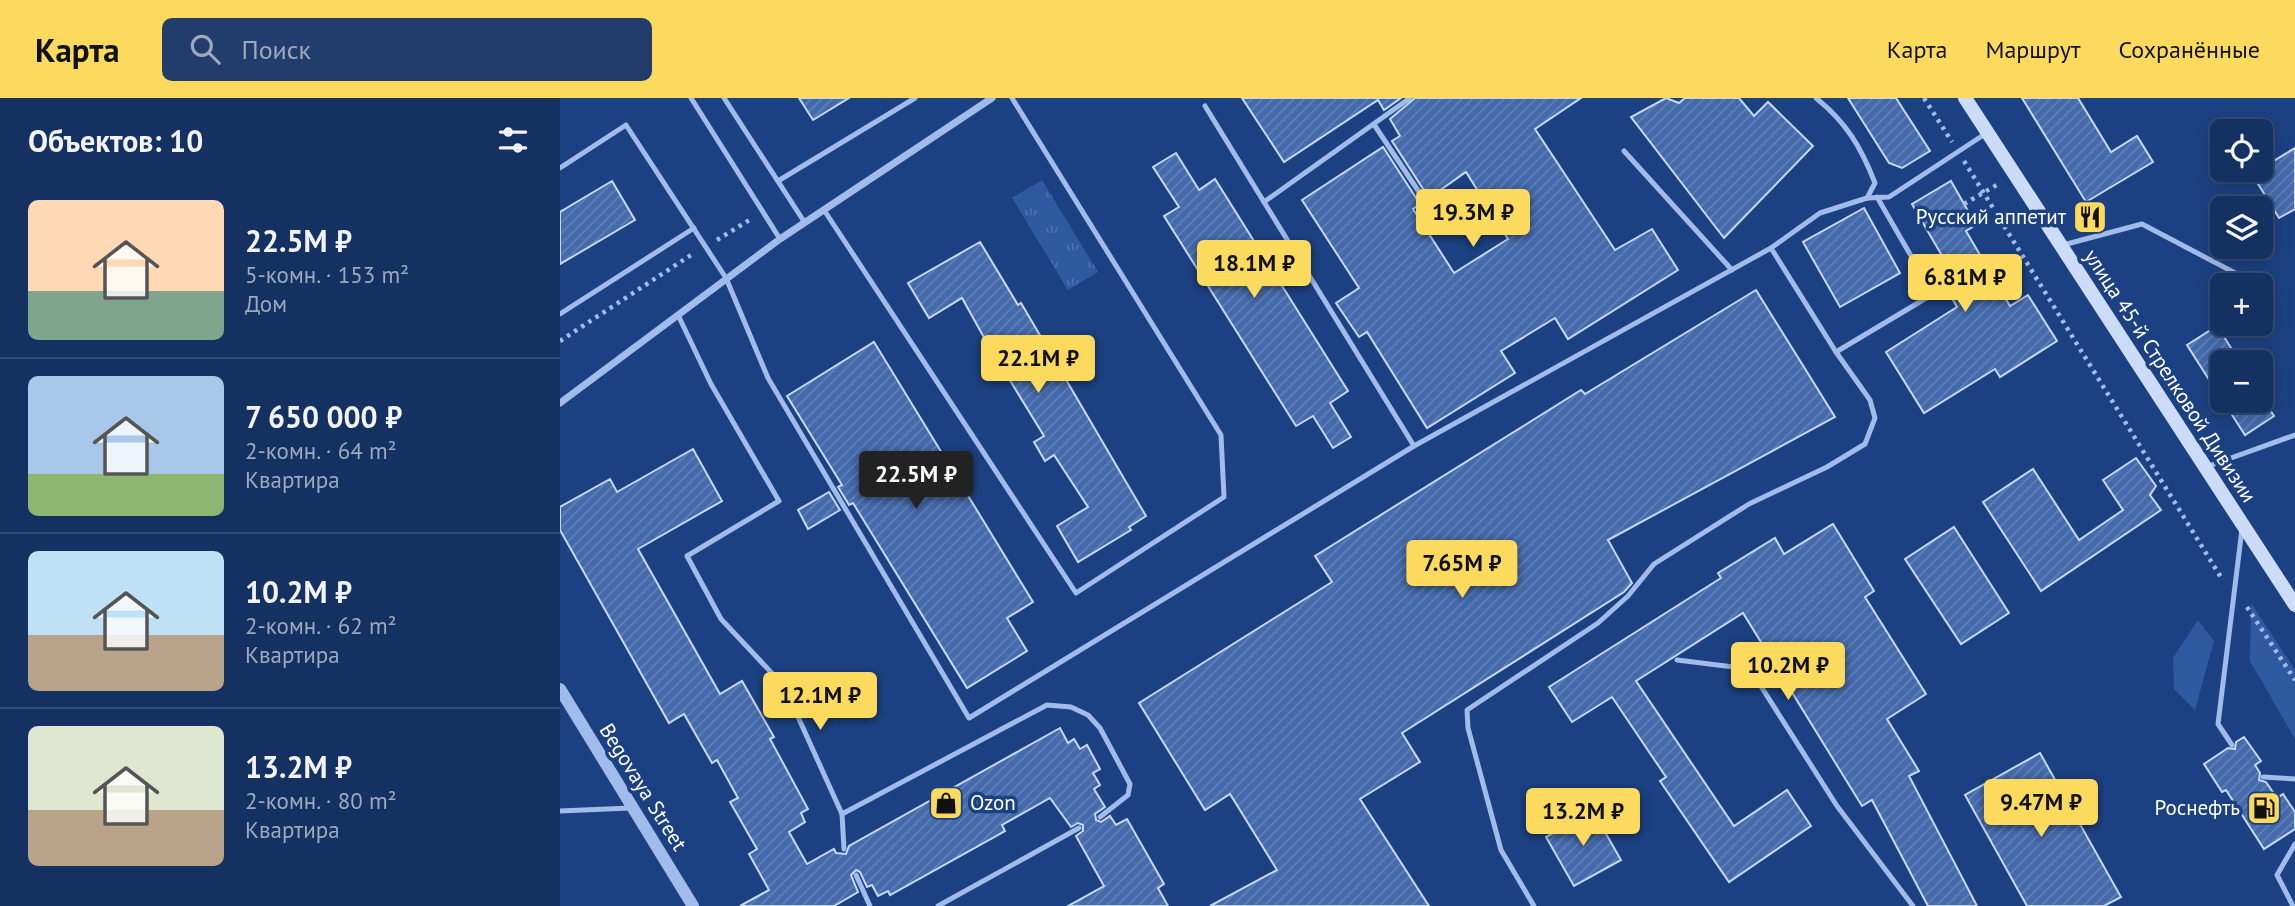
<!DOCTYPE html>
<html lang="ru">
<meta charset="utf-8">
<style>
:root{--surface:#153162;--page:#223d6b;--text:#f1f3f6;--muted:#9da9be;--line:#344c77;--accent:#fbda5e}
body{margin:0;font-family:"PT Sans",sans-serif;background:var(--page);color:var(--text);height:100vh;display:flex;flex-direction:column;font-size:26px;white-space:nowrap}
*{box-sizing:border-box;margin:0}
p{font-size:23px;color:var(--muted)}
.icon{flex:none;width:38px;height:38px;fill:none;stroke:currentColor;stroke-width:2;stroke-linecap:round;stroke-linejoin:round}
.map{position:relative;flex:1;overflow:hidden}
.panel{display:flex;flex-direction:column;background:var(--surface);width:560px}
.panel>*{flex:none}
.buttons{position:absolute;left:1650px;top:21px;display:grid;gap:14px}
.buttons a{display:grid;place-items:center;width:63px;height:63px;border-radius:10px;background:var(--surface);box-shadow:0 4px 18px #0003,0 0 0 2px var(--line);font-size:35px}
.price{position:absolute;translate:-50% -60px;padding:0 16px;border-radius:7px;background:var(--accent);color:#111;font-size:23px;line-height:46px;filter:drop-shadow(0 2px 4px #0008)}
.price::after{content:'';position:absolute;left:50%;top:42px;width:21px;height:16px;margin-left:-10px;background:inherit;clip-path:polygon(0 0,100% 0,50% 100%)}
.price.on{background:#222;color:#fff}
ul{padding:0;list-style:none}
li{display:flex;align-items:center;gap:21px;height:175px;padding:0 28px}
li+li{border-top:2px solid var(--line)}
li span{display:grid;place-items:center;flex:none;width:196px;height:140px;border-radius:10px;color:#555}
li>.icon{margin-inline-start:auto}
span .icon{width:84px;height:84px;fill:#fffc;stroke-width:1}
li b{font-size:30px}
h2{display:flex;justify-content:space-between;align-items:center;height:84px;padding:0 28px;font-size:30px}
header{display:flex;align-items:center;gap:42px;box-sizing:border-box;height:98px;padding:0 35px;background:var(--accent);color:#111}
header strong{font-size:33px}
nav{display:flex;gap:38px;margin-inline-start:auto;font-size:24px}
.search{width:490px;height:63px;background:var(--page);display:flex;align-items:center;gap:18px;box-sizing:border-box;padding:0 24px;border-radius:10px;color:var(--muted);font-size:26px}
main{display:flex;flex:1;min-height:0}
.map>svg:first-child{display:block}
.grass{fill:#2f59a1}
.park{fill:url(#park-tufts)}
.building{fill:url(#building-hatch);stroke:#c5d8f8;stroke-width:2}
.lines{fill:none;stroke-linecap:round;stroke-linejoin:round}
.path{stroke:#a1bcea;stroke-width:4.5;stroke-dasharray:3.5 5;stroke-linecap:butt}
.service{stroke:#a1bcea;stroke-width:5}
.minor{stroke:#a1bcea;stroke-width:7}
.tertiary{stroke:#a1bcea;stroke-width:12}
.secondary{stroke:#ccdcf8;stroke-width:14}
.labels{text-anchor:middle;stroke-width:7;stroke-linejoin:round;paint-order:stroke}
.poi-label{font-size:21px;fill:#fff;stroke:#1c4182;text-anchor:end}
.street-label{font-size:21px;fill:#fff;stroke:#1c4182}
</style>
<header>
<strong>Карта</strong>
<div class="search"><svg class="icon" aria-label="search" viewBox="0 0 24 24"><circle cx="10" cy="10" r="6"/><path d="M15 15l6 6"/></svg>Поиск</div>
<nav><a>Карта</a><a>Маршрут</a><a>Сохранённые</a></nav>
</header>
<main>
<section class="panel">
<h2>Объектов: 10<svg class="icon" aria-label="filters" viewBox="0 0 24 24"><path d="M4 7h16M4 17h16"/><circle cx="9" cy="7" r="2"/><circle cx="15" cy="17" r="2"/></svg></h2>
<ul>
<li><span style="background:linear-gradient(#ffd9b3 65%,#7fa58c 0)"><svg class="icon" aria-label="home" viewBox="0 0 24 24"><path d="M3 11l9-7 9 7M6 9v11h12V9"/></svg></span><div><b>22.5M ₽</b><p>5-комн. · 153 m²</p><p>Дом</p></div></li>
<li><span style="background:linear-gradient(#a9c7e8 70%,#8fb573 0)"><svg class="icon" aria-label="home" viewBox="0 0 24 24"><path d="M3 11l9-7 9 7M6 9v11h12V9"/></svg></span><div><b>7 650 000 ₽</b><p>2-комн. · 64 m²</p><p>Квартира</p></div></li>
<li><span style="background:linear-gradient(#bfe0f5 60%,#b9a48a 0)"><svg class="icon" aria-label="home" viewBox="0 0 24 24"><path d="M3 11l9-7 9 7M6 9v11h12V9"/></svg></span><div><b>10.2M ₽</b><p>2-комн. · 62 m²</p><p>Квартира</p></div></li>
<li><span style="background:linear-gradient(#dfe7d0 60%,#b9a48a 0)"><svg class="icon" aria-label="home" viewBox="0 0 24 24"><path d="M3 11l9-7 9 7M6 9v11h12V9"/></svg></span><div><b>13.2M ₽</b><p>2-комн. · 80 m²</p><p>Квартира</p></div></li>
</ul>
</section>
<div class="map">
<svg width="1735" height="808" viewBox="0 0 1735 808">
<defs>
<pattern id="park-tufts" width="24" height="20" patternUnits="userSpaceOnUse" patternTransform="scale(1.75)"><rect width="24" height="20" fill="#2f59a1"/><path d="M3 7l-1-3M5 7V3M7 7l1-3M15 17l-1-3M17 17v-4M19 17l1-3" fill="none" stroke="#4e72af"/></pattern>
<pattern id="building-hatch" width="6" height="6" patternUnits="userSpaceOnUse" patternTransform="scale(1.75)"><rect width="6" height="6" fill="#446aab"/><path d="M-1 1l2-2M0 6l6-6M5 7l2-2" fill="none" stroke="#6080b8"/></pattern>
</defs>
<rect width="100%" height="100%" fill="#1c4182"/>
<g class="grass">
<path d="M1691 505 1735 572V641L1690 563Z"/>
<path d="M1638 522 1654 543 1635 612 1614 591 1613 560Z"/>
</g>
<path class="park" d="M482 82 538 174 508 192 452 100Z"/>
<g class="building">
<path d="M239 0H289L253 22Z"/>
<path d="M682 0H841L824 12 818 2 724 64Z"/>
<path d="M855 0H1021L975 31 1055 152 1092 131 1118 172 1008 241 995 220 941 253 955 275 867 330 807 234 799 239 776 205 799 190 742 102 823 49 860 106 853 111 894 175 948 141 906 74 869 100 832 43 840 38 830 21Z"/>
<path d="M1106 0 1119 5 1125 0H1179L1194 18 1208 4 1253 48 1164 140 1071 19Z"/>
<path d="M1288 0H1336L1370 53 1342 70 1329 65Z"/>
<path d="M1462 0H1518L1551 54 1577 38 1593 64 1526 104Z"/>
<path d="M1735 50V111L1719 120 1692 76Z"/>
<path d="M616 55 639 92 655 81 788 293 770 305 791 339 773 350 753 318 736 328 604 118 619 109 593 69Z"/>
<path d="M52 83 75 122 0 166V114Z"/>
<path d="M1391 83 1416 127 1406 133 1450 208 1468 197 1497 243 1440 279 1435 271 1364 315 1326 254 1397 209 1370 162 1381 156 1352 106Z"/>
<path d="M1304 110 1340 175 1280 209 1243 144Z"/>
<path d="M420 144 458 207 461 205 586 418 569 429 571 432 518 464 497 428 528 409 494 357 485 363 474 344 484 338 443 271 433 277 422 258 431 252 402 200 369 220 348 185Z"/>
<path d="M1196 192 1275 319 1048 442 1072 485 1064 494 842 635 860 664 800 701 869 808H650L717 772 670 696 645 712 579 605 772 484 755 458 1021 292 1025 296Z"/>
<path d="M1657 228 1680 264H1662V302L1627 247Z"/>
<path d="M314 244 473 504 447 520 467 553 407 590 293 405 289 407 278 389 282 387 227 298Z"/>
<path d="M1663 303H1704L1714 318 1685 337Z"/>
<path d="M133 351 162 403 78 451 160 596 182 583 214 639 210 641 248 711 241 715 245 724 229 734 247 766 274 751 276 755 286 756 289 748 500 630 508 645 514 641 520 651 527 647 540 671 533 675 540 687 534 691 545 709 535 716 536 722 541 724 550 718 556 727 567 721 604 786 598 790 608 808H508L544 788 516 738 523 733V727L518 725 511 729 490 700 442 727 445 733 330 797 328 793 318 798 312 787 307 789 300 774 296 772 291 777 298 794 274 808H180L209 792 189 756 197 751 170 704 178 700 157 662 152 665 124 616 109 625 0 432V409L50 381 57 394Z"/>
<path d="M1576 360 1596 388 1590 397 1601 412 1481 493 1423 404 1473 371 1519 442 1563 412 1543 382Z"/>
<path d="M269 394 280 412 248 431 238 412Z"/>
<path d="M1273 426 1314 493 1305 499 1366 596 1327 621 1359 673 1349 678 1417 808H1368L1312 702 1302 708 1183 515 1076 583 1174 728 1227 692 1251 728 1169 784 1100 683 1106 679 1052 599 1012 624 989 589 1161 480 1158 475 1215 440 1224 456Z"/>
<path d="M1394 429 1449 515 1401 546 1345 461Z"/>
<path d="M1684 639 1701 663 1695 667 1700 675 1699 682 1706 684 1717 700 1723 696 1735 714V731L1704 751 1666 692 1662 694 1644 666 1668 650 1675 651 1676 644Z"/>
<path d="M1480 655 1561 799 1544 808H1467L1405 697Z"/>
<path d="M1033 713 1061 762 1014 788 986 739Z"/>
</g>
<g class="lines">
<g class="path">
<path d="M1364 0 1392 44"/>
<path d="M1404 63 1662 481"/>
<path d="M1404 106 1440 85"/>
<path d="M157 142 191 121"/>
<path d="M0 243 134 155"/>
<path d="M1687 509 1735 582"/>
</g>
<g class="service">
<path d="M131 0 220 141"/>
<path d="M164 0 245 125"/>
<path d="M1256 0C1286 24 1301 49 1315 85L1307 100"/>
<path d="M645 8 704 104 850 0"/>
<path d="M815 28 885 133"/>
<path d="M1064 53 1172 172"/>
<path d="M0 70 66 27 166 180 208 280 409 620 854 348 1211 150 1260 115 1307 100 1329 99 1425 36"/>
<path d="M218 83 355 0"/>
<path d="M704 104 854 348"/>
<path d="M264 112 516 495 664 399 661 337 452 0"/>
<path d="M1503 147 1582 126 1696 186"/>
<path d="M1211 150 1276 254 1373 196 1317 99"/>
<path d="M0 216 134 130"/>
<path d="M118 217 151 286 219 403 127 458 161 521 224 588 282 716"/>
<path d="M1646 369 1735 337"/>
<path d="M1117 562 1190 571 1277 708 1353 808"/>
<path d="M1672 647 1658 626 1682 431"/>
<path d="M1703 679 1735 681"/>
<path d="M0 713 70 710"/>
<path d="M284 751 282 716 487 607 511 609 528 617 540 630 570 686 568 697 540 719"/>
<path d="M296 777 310 808"/>
<path d="M378 808 519 730"/>
<path d="M974 808 941 752 908 630 907 612 1038 525 1068 498 1094 466 1189 406 1267 369 1305 346 1315 320 1310 302 1276 254"/>
<path d="M1733 808 1717 777 1735 746"/>
</g>
<path class="minor" d="M0 305 220 141 432 0"/>
<path class="tertiary" d="M0 591 133 808"/>
<path class="secondary" d="M1405 0 1735 507"/>
</g>
<defs>
<g id="restaurant-square" transform="scale(1.75)"><rect x="-9" y="-9" width="18" height="18" rx="4" fill="#fbda5e" stroke="#1c4182"/><path d="M-5-6h1v4h1v-4h1v4h1v-4h1v5L-1.5 .5V6h-2V.5L-5-1ZM5-6V6H3V1.5H1.5Q1.5-4 5-6Z" fill="#111"/></g>
<g id="shop-square" transform="scale(1.75)"><rect x="-9" y="-9" width="18" height="18" rx="4" fill="#fbda5e" stroke="#1c4182"/><path d="M-5-2.5h2.3a2.7 3.5 0 0 1 5.4 0H5L5.5 6h-11ZM-1.5-2.5h3a1.5 2.3 0 0 0-3 0Z" fill="#111"/></g>
<g id="fuel-square" transform="scale(1.75)"><rect x="-9" y="-9" width="18" height="18" rx="4" fill="#fbda5e" stroke="#1c4182"/><path d="M-5.5-6h7V0h2V4h1.3V-2.5L3-4.5l.8-.8L6-3V5H2.5V1h-1V6h-7ZM-4.2-4.7v3.2H.2V-4.7Z" fill="#111"/></g>
</defs>
<g fill-rule="evenodd">
<use href="#restaurant-square" x="1530" y="119"/>
<use href="#shop-square" x="386" y="705"/>
<use href="#fuel-square" x="1704" y="710"/>
</g>
<g class="labels">
<g class="poi-label">
<text x="1506" y="126">Русский аппетит</text>
<text x="410" y="712" text-anchor="start">Ozon</text>
<text x="1680" y="717">Роснефть</text>
</g>
<g class="street-label">
<text transform="translate(1610 278) rotate(57)" y="7">улица 45-й Стрелковой Дивизии</text>
<text transform="translate(83 689) rotate(58)" y="7">Begovaya Street</text>
</g>
</g>
</svg>
<div class="buttons">
<a><svg class="icon" aria-label="locate" viewBox="0 0 24 24"><circle cx="12" cy="12" r="6"/><path d="M12 2v4M12 18v4M2 12h4M18 12h4"/></svg></a>
<a><svg class="icon" aria-label="layers" viewBox="0 0 24 24"><path d="M12 4l9 5-9 5-9-5zM3 14l9 5 9-5"/></svg></a>
<a>+</a>
<a>−</a>
</div>
<b class="price" style="left:913px;top:151px">19.3M ₽</b>
<b class="price" style="left:694px;top:202px">18.1M ₽</b>
<b class="price" style="left:1405px;top:216px">6.81M ₽</b>
<b class="price" style="left:478px;top:297px">22.1M ₽</b>
<b class="price on" style="left:356px;top:413px">22.5M ₽</b>
<b class="price" style="left:902px;top:502px">7.65M ₽</b>
<b class="price" style="left:1228px;top:604px">10.2M ₽</b>
<b class="price" style="left:260px;top:634px">12.1M ₽</b>
<b class="price" style="left:1481px;top:741px">9.47M ₽</b>
<b class="price" style="left:1023px;top:750px">13.2M ₽</b>
</div>
</main>
